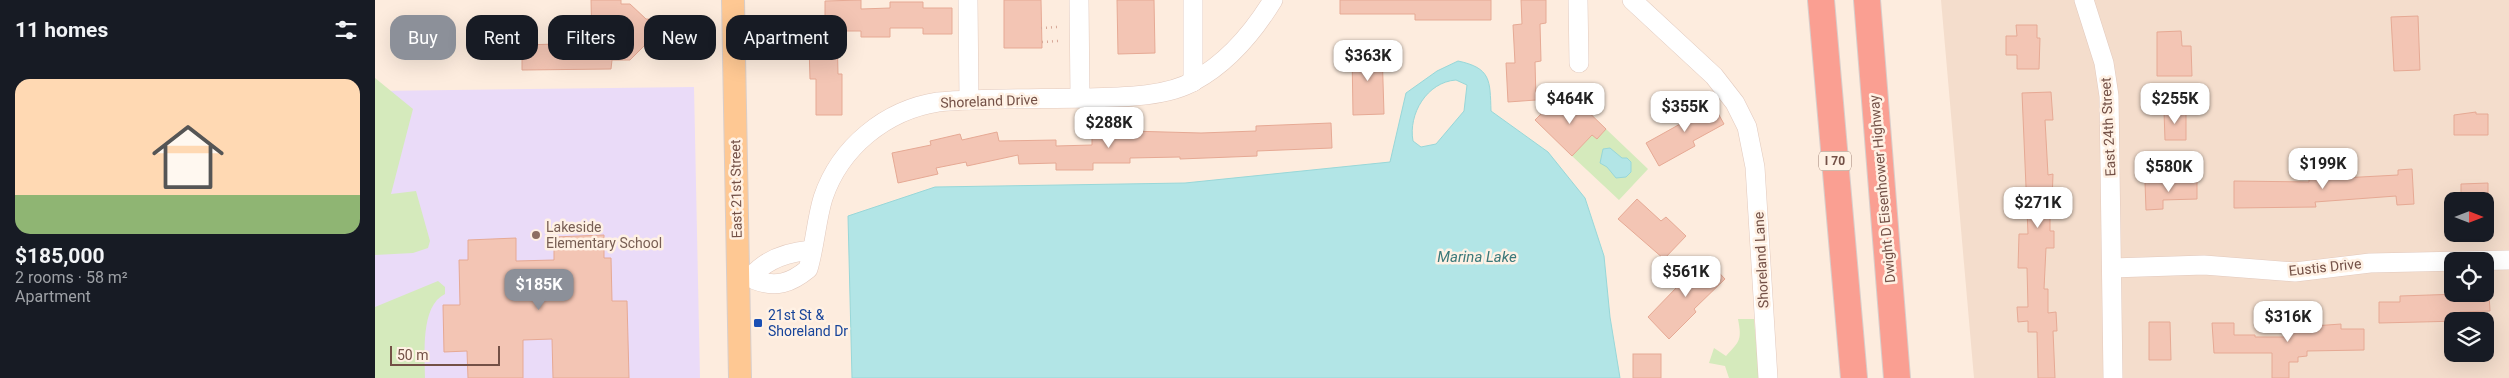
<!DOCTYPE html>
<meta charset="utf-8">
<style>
:root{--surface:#171b24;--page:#20242c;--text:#f1f3f6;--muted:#9ea1a6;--line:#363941;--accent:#8c9099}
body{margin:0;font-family:Roboto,sans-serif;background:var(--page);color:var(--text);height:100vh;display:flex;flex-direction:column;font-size:19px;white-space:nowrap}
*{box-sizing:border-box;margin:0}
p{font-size:16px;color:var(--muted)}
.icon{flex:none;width:28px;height:28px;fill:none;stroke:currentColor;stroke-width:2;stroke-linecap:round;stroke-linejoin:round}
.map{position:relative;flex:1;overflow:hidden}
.details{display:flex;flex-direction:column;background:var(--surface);width:375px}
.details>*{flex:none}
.top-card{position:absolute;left:15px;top:15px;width:475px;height:45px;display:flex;gap:10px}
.needle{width:32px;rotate:90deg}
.tools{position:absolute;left:2069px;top:192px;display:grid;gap:10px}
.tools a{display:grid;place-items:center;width:50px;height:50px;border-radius:10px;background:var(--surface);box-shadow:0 5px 20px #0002;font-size:25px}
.scale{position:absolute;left:15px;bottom:12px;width:110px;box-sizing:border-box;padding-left:5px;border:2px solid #735046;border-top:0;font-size:14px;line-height:18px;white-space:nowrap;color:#735046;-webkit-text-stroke:4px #fff1e4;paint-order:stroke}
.price{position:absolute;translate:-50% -42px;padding:0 11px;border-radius:10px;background:#fff;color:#222;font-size:16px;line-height:32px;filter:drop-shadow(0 1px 2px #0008)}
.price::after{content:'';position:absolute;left:50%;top:30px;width:15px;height:11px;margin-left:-8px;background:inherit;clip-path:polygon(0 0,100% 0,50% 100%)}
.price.active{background:var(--accent);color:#fff}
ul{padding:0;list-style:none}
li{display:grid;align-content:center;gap:10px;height:265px;padding:0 15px}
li+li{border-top:1px solid var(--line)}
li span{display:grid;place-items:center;height:155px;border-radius:15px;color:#555}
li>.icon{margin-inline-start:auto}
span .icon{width:90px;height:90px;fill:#fffc;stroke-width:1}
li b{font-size:21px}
h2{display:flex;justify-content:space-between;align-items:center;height:60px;padding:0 15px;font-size:21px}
.tag{padding:0 18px;border-radius:15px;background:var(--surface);box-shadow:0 5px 20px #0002;font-size:18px;line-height:45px}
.tag.active{background:var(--accent);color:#fff}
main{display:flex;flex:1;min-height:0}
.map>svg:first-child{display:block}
.residential{fill:#f4ddcc;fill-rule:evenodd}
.education{fill:#eadbf8}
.green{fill:#d5eabc}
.water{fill:#b2e5e6;stroke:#98d7d8;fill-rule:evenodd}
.building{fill:#f3c5b4;stroke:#e6a994}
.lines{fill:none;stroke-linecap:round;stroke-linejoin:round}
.minor-casing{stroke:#e2c9bd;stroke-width:20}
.major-casing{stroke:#d8cecb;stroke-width:24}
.highway-casing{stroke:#d8cecb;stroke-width:28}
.path{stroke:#d7a898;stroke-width:2.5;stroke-dasharray:1 4;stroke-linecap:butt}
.minor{stroke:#fff;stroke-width:19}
.major{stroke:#fec893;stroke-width:22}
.highway{stroke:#fa9f92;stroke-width:26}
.education-dot{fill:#8d6e63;stroke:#fff1e4;stroke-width:2}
.transit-dot{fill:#1a4fb4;stroke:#fff1e4;stroke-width:2}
.labels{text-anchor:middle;stroke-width:5;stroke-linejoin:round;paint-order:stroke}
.shield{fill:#fff1e4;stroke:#9d8075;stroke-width:1}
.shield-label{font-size:12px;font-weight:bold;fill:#735046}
.street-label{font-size:14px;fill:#735046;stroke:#fff1e4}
.education-label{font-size:14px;fill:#785e54;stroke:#fff1e4;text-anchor:start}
.transit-label{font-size:14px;fill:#164399;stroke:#fff1e4;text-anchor:start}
.water-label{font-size:15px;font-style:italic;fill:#3a7879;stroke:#fff1e4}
</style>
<main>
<section class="details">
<h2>11 homes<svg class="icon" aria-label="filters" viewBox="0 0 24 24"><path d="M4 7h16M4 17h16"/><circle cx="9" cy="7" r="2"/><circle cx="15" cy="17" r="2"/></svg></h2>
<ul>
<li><span style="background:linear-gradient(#ffd9b3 75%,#8fb573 0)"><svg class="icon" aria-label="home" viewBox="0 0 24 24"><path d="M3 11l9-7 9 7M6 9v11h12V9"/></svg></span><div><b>$185,000</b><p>2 rooms · 58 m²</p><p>Apartment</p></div></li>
</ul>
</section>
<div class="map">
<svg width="2134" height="378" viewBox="0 0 2134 378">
<rect width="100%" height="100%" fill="#fdecde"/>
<path class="residential" d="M1566 0H2134V378H1599ZM2078 201H2110V234H2078ZM2078 261H2110V294H2078ZM2078 321H2110V354H2078Z"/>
<path class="education" d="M319 87 325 378H0V91Z"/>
<g class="green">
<path d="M0 78 38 109 16 194 41 191 55 241 53 248 38 253 0 255Z"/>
<path d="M1231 129 1273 169 1244 200 1197 156 1217 135 1222 139Z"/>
<path d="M63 281 70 287V294C45 306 50 354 50 378H0V307Z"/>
<path d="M1363 319H1379L1384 378H1354L1350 366 1334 363 1339 348 1351 356C1365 341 1367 340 1363 319Z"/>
</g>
<g class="water">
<path d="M1083 61C1116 68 1115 80 1116 111L1173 152 1210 198 1229 256 1235 317 1245 378H477L473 216 560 187 810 183 1015 162 1031 93 1062 71ZM1081 80 1092 85 1089 111 1061 144 1046 147 1038 141C1033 114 1052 82 1081 80Z"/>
<path d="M1235 148 1247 158H1252L1256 162V172L1251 177 1241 178 1232 167 1225 163 1228 149Z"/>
</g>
<g class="building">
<path d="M216 0H246V4H255L271 19 288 20V42L271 44 255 60H237L236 69 147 70V45L217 43Z"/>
<path d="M486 0V9L515 8V2H548V8H577V34H548V28H515V37H486V31H462L463 74H467V115H441V79H435L434 45H450V1Z"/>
<path d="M629 0H666L667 48H629Z"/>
<path d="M742 0H779L780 53 743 54Z"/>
<path d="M965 0H1116V20H1040V14H965Z"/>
<path d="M1146 0H1171V23L1165 24 1166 61 1160 62 1161 100 1133 102 1131 63H1140L1138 25 1147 24Z"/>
<path d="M2043 16 2045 70 2019 71 2016 17Z"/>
<path d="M1641 25H1662V38H1665L1664 69H1642V55H1631V36H1642Z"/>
<path d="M1806 31 1807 46H1816L1817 76H1782V32Z"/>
<path d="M1007 49 1009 114 978 115 977 51Z"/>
<path d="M1676 92 1678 120H1670L1673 175 1678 174 1677 202H1675V231H1679V248H1671L1669 289H1673V313L1681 312 1682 331H1678L1680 378H1663L1662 332H1653V321L1643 322 1642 307H1653L1652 268H1643L1644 234H1653L1647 93Z"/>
<path d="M1182 98 1194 110 1202 101 1231 129 1222 139 1217 135 1197 156 1160 120Z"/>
<path d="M1335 99 1349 124 1318 141 1320 146 1284 166 1271 143 1307 123 1304 117Z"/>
<path d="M1789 111H1811V140H1790Z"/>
<path d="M2101 112V114H2113V135H2079V115Z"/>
<path d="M956 123 957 148 882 151V156L805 159V157L755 158V163H718V170H681V163L644 164 643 155 592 166 591 162 561 168 563 174 523 183 517 153 556 145 555 141 585 134 587 140 622 132 624 141 681 140V146L717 145V138H755L754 131 826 133 881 131V126Z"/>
<path d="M2037 169 2039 204 2022 205 2021 196 1940 202 1941 207 1859 208V181L1934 182V173H1967V178L2023 175V170Z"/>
<path d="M1822 181V199L1788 200V209L1771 210 1770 182Z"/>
<path d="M2113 183V201H2086V184Z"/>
<path d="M1262 199 1286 221 1291 217 1311 236 1289 259 1243 219Z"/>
<path d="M229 235V258H236L237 301H252L254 378H178L177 339 148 340V378H93L92 351 69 352 68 305H85L84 260H93V240L141 238V261L179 260V237Z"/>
<path d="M1329 257 1350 279 1319 309 1321 312 1294 339 1273 317 1302 287V283Z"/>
<path d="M2084 294H2114L2115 311 2085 312 2086 321 2004 323V302H2025V296Z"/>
<path d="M1774 322H1795L1796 360H1774Z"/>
<path d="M1837 323H1859V335H1880V337H1911V328L1966 324V329H1989V350L1932 351V356L1923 357V362H1914V378H1897V353H1839Z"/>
<rect x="1258" y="354" width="28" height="24"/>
</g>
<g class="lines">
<g class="minor-casing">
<g id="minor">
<path d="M593 0 594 100"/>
<path d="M704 0 705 98"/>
<path d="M818 0V82"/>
<path d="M1203 0 1204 63"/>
<path d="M1257 0 1339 76 1360 103 1372 127 1380 167 1393 378"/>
<path d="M1709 0 1729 63 1734 96 1738 378"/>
<path d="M1737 268 1829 265 1920 272 1995 263 2134 260"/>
<path d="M378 275 380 280C401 288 416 283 433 269 440 246 441 221 448 198 465 147 511 110 563 102 611 98 660 99 708 98 741 97 790 98 819 81 852 63 879 31 898 0"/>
<path d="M378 275C392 259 414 252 436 250"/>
</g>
</g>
<g class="major-casing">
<path id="major" d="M358 0 365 378"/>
</g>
<g class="highway-casing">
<g id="highway">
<path d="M1446 0 1479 378"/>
<path d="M1492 0 1522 378"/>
</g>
</g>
<g class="path">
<path d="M666 28 683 27"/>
<path d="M667 42 684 41"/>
</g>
<use href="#minor" class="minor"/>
<use href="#major" class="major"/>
<use href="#highway" class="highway"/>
</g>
<circle class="education-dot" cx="161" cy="235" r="5"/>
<rect class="transit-dot" x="378" y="318" width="10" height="10" rx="2.5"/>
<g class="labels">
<rect class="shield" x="1444" y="151.5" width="32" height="19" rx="4"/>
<g class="shield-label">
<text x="1460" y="165">I 70</text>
</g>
<g class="street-label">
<text transform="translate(614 101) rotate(-2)" y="5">Shoreland Drive</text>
<text transform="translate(1733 127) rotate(-93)" y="5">East 24th Street</text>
<text transform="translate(361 189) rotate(-91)" y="5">East 21st Street</text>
<text transform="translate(1507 189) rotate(-95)" y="5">Dwight D Eisenhower Highway</text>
<text transform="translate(1386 260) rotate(-93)" y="5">Shoreland Lane</text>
<text transform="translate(1950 267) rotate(-6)" y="5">Eustis Drive</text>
</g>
<g class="education-label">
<text x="171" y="232">Lakeside<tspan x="171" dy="16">Elementary School</tspan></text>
</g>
<g class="transit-label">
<text x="393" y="320">21st St &amp;<tspan x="393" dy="16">Shoreland Dr</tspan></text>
</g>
<g class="water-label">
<text x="1102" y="262">Marina Lake</text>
</g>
</g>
</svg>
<div class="tools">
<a><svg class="needle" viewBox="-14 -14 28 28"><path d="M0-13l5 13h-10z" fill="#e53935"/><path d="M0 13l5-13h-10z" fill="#9ea1a6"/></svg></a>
<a><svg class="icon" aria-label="locate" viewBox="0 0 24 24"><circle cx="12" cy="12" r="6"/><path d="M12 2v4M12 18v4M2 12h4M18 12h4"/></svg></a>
<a><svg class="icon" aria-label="layers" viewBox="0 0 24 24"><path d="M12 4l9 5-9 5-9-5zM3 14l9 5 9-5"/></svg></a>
</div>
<div class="scale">50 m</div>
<b class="price" style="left:993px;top:82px">$363K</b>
<b class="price" style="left:1195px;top:125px">$464K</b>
<b class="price" style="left:1800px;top:125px">$255K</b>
<b class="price" style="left:1310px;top:133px">$355K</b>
<b class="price" style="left:734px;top:149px">$288K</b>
<b class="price" style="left:1948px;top:190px">$199K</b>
<b class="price" style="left:1794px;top:193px">$580K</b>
<b class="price" style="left:1663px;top:229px">$271K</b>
<b class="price" style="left:1311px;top:298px">$561K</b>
<b class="price active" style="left:164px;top:311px">$185K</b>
<b class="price" style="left:1913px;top:343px">$316K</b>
<div class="top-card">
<a class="tag active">Buy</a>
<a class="tag">Rent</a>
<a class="tag">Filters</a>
<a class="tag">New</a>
<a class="tag">Apartment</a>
</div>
</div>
</main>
